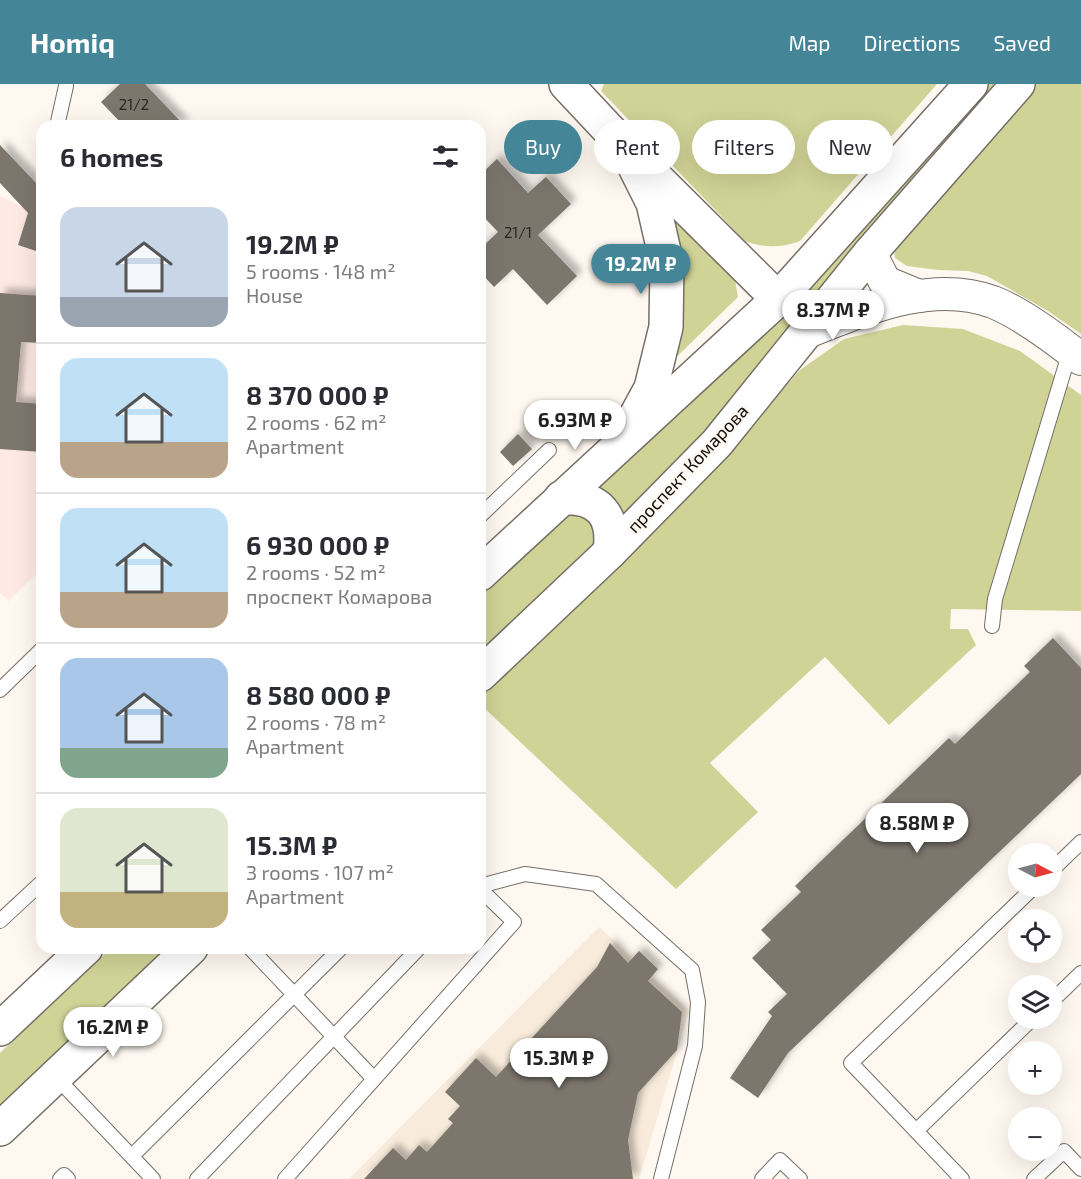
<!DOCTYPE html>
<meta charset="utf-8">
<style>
:root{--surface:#fff;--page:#f7f7f7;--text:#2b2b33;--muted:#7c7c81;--line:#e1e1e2;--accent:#448597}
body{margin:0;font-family:"Exo 2",sans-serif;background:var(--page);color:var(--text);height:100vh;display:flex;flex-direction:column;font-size:22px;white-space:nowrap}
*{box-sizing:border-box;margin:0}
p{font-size:20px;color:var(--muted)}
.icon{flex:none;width:33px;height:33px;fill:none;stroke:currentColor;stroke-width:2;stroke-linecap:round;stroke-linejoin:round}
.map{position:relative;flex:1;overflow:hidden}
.details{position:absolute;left:36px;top:36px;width:450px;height:834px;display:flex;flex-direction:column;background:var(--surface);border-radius:18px;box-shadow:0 6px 24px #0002}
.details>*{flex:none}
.hud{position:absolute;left:504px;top:36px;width:486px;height:54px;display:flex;gap:12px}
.needle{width:39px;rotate:96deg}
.buttons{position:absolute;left:1008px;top:759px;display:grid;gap:12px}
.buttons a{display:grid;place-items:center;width:54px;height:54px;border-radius:50%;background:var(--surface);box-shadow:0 6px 24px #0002;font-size:30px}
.price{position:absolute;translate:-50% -51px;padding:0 14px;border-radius:21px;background:#fff;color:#222;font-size:20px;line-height:39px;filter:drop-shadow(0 2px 3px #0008)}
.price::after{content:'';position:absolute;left:50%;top:36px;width:18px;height:14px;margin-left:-9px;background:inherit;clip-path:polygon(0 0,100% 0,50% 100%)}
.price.current{background:var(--accent);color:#fff}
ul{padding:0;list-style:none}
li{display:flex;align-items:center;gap:18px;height:150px;padding:0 24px}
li+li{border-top:2px solid var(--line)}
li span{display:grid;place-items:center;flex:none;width:168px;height:120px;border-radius:18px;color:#555}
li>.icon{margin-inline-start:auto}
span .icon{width:72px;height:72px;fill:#fffc;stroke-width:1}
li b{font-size:26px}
h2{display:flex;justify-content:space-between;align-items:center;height:72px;padding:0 24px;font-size:26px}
.chip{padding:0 21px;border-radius:27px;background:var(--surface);box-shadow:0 6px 24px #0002;font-size:21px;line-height:54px}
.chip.current{background:var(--accent);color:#fff}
header{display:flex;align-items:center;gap:36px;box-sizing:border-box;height:84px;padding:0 30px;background:var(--accent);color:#fff}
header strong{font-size:28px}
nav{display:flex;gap:33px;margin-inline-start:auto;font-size:21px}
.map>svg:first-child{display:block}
.built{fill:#f8ebdb}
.education{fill:#feeae3}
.green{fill:#d0d396}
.building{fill:#7d766d;filter:url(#shadow)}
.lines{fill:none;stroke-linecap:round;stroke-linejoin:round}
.service-casing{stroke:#756e66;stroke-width:16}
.tertiary-casing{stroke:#756e66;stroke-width:34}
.secondary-casing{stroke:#756e66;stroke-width:36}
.service{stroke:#fff;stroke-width:14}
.tertiary{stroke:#fff;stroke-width:32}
.secondary{stroke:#fff;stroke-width:33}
.labels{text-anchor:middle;stroke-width:5;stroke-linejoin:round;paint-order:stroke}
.number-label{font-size:15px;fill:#2a2621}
.street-label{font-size:18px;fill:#0e0c08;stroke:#fef8f0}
</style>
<header>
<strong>Homiq</strong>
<nav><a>Map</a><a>Directions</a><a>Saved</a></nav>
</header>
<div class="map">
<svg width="1081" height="1095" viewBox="0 0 1081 1095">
<defs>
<filter id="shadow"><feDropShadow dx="5.5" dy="-5.5" stdDeviation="3" flood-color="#0004"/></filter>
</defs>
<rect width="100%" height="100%" fill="#fef8f0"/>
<path class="built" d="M599 843 689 927 639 1095H349Z"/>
<path class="education" d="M0 112 42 132V484L9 517 0 509Z"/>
<g class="green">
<path d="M604 0H937L800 157C781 164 764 164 745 157L601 7Z"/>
<path d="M986 0H1000L709 347 480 573V513L562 435 680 330 798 213Z"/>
<path d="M1029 0H1081V250L1048 227 987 192 968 187 938 186 907 182 895 174 894 163Z"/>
<path d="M670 129 734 191 738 213 661 288C668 246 691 167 670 129Z"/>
<path d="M903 241 963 245 1020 267 1081 311V527L951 525 950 545H968L976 561 889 641 825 573 710 679 758 728 676 805 480 620V614L710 387 800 286 844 255Z"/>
<path d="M111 864H172L0 1027V969Z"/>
</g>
<g class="building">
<path d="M120 0H145L185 42H124L101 18Z"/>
<path d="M0 61 38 101V99H42V169L18 161 28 129 0 99Z"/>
<path d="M497 75 528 109 546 93 571 120 538 151 577 192 547 221 513 185 494 203 480 188V165L498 148 480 129V91Z"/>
<path d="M0 209 42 212V259L21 258 16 318 42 320V368L0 365Z"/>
<path d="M518 350 532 365 513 382 500 368Z"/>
<path d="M1053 554 1081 584V690L788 969 758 1014 730 994 772 932 768 928 787 910 752 874 771 856 761 846 801 808 795 802 949 654 955 660 1030 588 1024 582Z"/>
<path d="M610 859 628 879 639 867 658 885 648 897 682 928 677 966 638 1009 628 1056 633 1095H364L393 1064 406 1076 419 1061 427 1068 453 1039 448 1035 460 1022 445 1008 476 974 496 993 597 883Z"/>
</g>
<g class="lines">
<g class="service-casing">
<g id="service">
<path d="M57 42 66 2"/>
<path d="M480 432 549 366"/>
<path d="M992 542 995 515 1070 267"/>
<path d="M0 606 42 565"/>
<path d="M1052 786 1081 758"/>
<path d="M480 802 525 790 596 800 692 886 698 918 695 962 661 1095"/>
<path d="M0 837 42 798"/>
<path d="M250 864 374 995"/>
<path d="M1052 917 1081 889"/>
<path d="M56 993 153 1095"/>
<path d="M916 1047 1033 934"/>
<path d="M132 1072 341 864"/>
<path d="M60 1095 64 1091 68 1095"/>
<path d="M197 1095 419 864"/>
<path d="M285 1095 514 838 480 805"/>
<path d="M762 1095 780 1076 800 1095"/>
<path d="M962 1095 851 979 1035 802"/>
<path d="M1034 1095 1064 1067 1081 1085"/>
</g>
</g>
<g class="tertiary-casing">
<g id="tertiary">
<path d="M870 169 885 198 919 212"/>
<path d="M807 248C864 226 930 195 993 218 1021 229 1057 256 1081 275"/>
</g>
</g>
<g class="secondary-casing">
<g id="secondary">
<path d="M566 0 625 63 653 119 667 180 666 243 651 304 632 339"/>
<path d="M643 81 778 215"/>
<path d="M561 414C599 412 615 431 610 468"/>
<path d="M480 490 778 215 971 0"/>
<path d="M480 591 610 468 717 359 870 169 1018 0"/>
<path d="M0 945 86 864"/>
<path d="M0 1045 191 864"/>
</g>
</g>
<use href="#service" class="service"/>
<use href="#tertiary" class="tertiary"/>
<use href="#secondary" class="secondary"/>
</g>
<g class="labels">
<g class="number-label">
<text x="134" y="26">21/2</text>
<text x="518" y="154">21/1</text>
</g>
<g class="street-label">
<text transform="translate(688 385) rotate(-47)" y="6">проспект Комарова</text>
</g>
</g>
</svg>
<div class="buttons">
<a><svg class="needle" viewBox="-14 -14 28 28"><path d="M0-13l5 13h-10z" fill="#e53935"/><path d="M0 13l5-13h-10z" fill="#7c7c81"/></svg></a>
<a><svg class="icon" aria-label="locate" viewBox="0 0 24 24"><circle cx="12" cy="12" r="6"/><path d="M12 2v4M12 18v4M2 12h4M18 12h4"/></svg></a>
<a><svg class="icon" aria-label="layers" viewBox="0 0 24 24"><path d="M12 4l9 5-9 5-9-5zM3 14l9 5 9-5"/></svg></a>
<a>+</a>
<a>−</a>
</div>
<b class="price current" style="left:641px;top:211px">19.2M ₽</b>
<b class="price" style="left:833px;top:257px">8.37M ₽</b>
<b class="price" style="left:575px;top:367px">6.93M ₽</b>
<b class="price" style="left:917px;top:770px">8.58M ₽</b>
<b class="price" style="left:113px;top:974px">16.2M ₽</b>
<b class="price" style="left:559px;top:1005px">15.3M ₽</b>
<div class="hud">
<a class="chip current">Buy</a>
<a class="chip">Rent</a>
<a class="chip">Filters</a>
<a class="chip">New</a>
</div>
<section class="details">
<h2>6 homes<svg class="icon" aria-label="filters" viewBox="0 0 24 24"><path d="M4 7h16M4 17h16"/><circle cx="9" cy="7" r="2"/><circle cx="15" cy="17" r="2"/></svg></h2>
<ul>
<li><span style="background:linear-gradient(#c9d6e8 75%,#9aa5b1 0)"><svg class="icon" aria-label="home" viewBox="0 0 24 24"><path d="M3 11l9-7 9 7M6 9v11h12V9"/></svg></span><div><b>19.2M ₽</b><p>5 rooms · 148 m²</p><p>House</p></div></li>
<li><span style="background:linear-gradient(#bfe0f5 70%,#b9a48a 0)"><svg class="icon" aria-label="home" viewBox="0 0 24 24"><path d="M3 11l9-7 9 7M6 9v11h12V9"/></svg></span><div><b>8 370 000 ₽</b><p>2 rooms · 62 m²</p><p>Apartment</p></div></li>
<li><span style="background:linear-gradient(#bfe0f5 70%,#b9a48a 0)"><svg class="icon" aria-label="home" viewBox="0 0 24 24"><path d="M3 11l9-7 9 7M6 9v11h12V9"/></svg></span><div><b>6 930 000 ₽</b><p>2 rooms · 52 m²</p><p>проспект Комарова</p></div></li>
<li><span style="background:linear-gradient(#a9c7e8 75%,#7fa58c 0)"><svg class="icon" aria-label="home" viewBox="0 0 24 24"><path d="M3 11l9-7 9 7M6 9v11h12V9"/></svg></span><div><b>8 580 000 ₽</b><p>2 rooms · 78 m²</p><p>Apartment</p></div></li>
<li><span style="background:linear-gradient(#dfe7d0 70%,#c2b280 0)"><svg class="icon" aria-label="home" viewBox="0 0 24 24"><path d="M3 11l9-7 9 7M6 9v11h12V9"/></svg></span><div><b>15.3M ₽</b><p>3 rooms · 107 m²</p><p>Apartment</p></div></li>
</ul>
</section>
</div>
